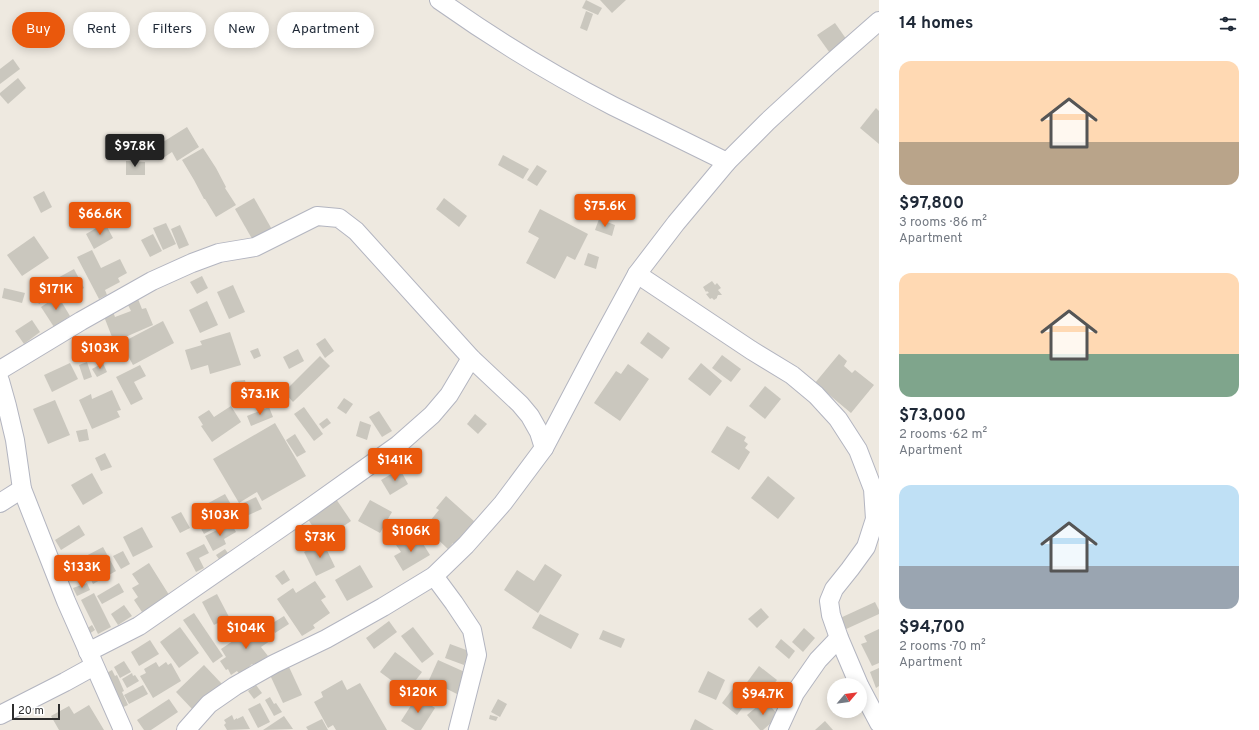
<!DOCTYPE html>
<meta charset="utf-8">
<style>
:root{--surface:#fff;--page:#f6f6f7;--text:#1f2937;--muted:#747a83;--accent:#ea580c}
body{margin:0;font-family:Overpass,sans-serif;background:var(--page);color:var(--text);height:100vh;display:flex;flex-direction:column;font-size:15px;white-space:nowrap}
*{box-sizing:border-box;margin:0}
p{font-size:13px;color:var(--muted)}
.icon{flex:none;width:22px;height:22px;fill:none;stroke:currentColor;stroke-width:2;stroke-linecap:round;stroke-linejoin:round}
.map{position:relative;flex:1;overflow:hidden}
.sheet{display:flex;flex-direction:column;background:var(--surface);width:380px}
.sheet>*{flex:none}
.guide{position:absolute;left:12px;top:12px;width:380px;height:36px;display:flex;gap:8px}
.needle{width:26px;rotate:61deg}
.controls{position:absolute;left:827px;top:678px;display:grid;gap:8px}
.controls a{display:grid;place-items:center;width:40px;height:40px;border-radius:50%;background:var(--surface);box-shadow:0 2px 10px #0003;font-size:20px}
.scale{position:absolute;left:12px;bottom:10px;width:48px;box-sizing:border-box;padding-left:4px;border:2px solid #2d2d2d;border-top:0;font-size:11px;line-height:14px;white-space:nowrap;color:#2d2d2d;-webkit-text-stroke:3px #fff;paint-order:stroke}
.price{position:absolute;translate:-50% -34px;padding:0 9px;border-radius:4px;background:var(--accent);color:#fff;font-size:13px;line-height:26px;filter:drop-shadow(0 1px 2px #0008)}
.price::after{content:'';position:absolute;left:50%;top:24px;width:12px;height:9px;margin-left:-6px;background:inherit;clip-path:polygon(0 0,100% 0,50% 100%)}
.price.on{background:#222;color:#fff}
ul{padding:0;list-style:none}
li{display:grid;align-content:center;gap:8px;height:212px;padding:0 20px}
li span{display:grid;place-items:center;height:124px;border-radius:12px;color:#555}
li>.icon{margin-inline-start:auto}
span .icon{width:72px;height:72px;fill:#fffc;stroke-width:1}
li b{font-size:17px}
h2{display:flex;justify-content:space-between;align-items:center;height:48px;padding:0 20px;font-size:17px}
.chip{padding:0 14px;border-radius:18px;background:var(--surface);box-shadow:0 2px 10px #0003;font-size:14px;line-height:36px}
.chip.on{background:var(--accent);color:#fff}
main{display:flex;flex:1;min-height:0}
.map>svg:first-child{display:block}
.building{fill:#cac7be}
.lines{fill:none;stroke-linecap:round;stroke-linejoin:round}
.minor-casing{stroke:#b3b5c0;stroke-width:20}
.minor{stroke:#fff;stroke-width:18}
</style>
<main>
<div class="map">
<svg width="879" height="730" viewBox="0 0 879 730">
<rect width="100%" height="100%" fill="#eee9e0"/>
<g class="building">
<path d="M586 0 602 8 598 15 582 8Z"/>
<path d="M600 0H626L612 13Z"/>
<path d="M586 11 593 14 587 31 580 28Z"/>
<path d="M835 23 849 43 832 56 817 35Z"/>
<path d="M13 59 20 69 0 84V69Z"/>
<path d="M18 78 26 88 8 104 0 95V93Z"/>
<path d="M876 108 879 111V144L860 128Z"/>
<path d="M187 127 199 147 177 161 172 152 163 158 155 147Z"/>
<path d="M203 148 216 168 226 187 225 188 236 205 216 217 205 199H204L194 180 182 160Z"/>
<path d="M503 155 529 169 523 179 498 165Z"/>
<path d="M126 161 145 162V175H126Z"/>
<path d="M537 165 547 171 537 186 527 180Z"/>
<path d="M44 191 52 207 41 213 33 197Z"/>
<path d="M254 198 274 233 255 244 235 209Z"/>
<path d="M444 198 467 216 459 227 436 209Z"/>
<path d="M540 209 588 234 575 260 567 256 555 279 526 263 539 238 528 232Z"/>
<path d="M599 219 615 225 612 236 595 230Z"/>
<path d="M105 223 113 238 94 249 86 234Z"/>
<path d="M166 223 176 244 163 250 153 228Z"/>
<path d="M180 225 189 245 179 249 171 229Z"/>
<path d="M153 234 162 251 150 257 141 240Z"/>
<path d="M34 236 49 258 22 276 7 255Z"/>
<path d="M92 250 101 268 120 259 127 273 118 278 120 282 105 290 107 295 99 299 77 257Z"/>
<path d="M588 253 599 257 596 269 584 265Z"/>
<path d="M74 269 84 288 65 299 54 280Z"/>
<path d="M202 276 208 288 197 294 190 282Z"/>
<path d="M712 281 715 285 717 283 721 288 718 290 722 295H718L717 297V298L714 300 712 298 710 299 706 294 709 293 707 291 706 292 703 287Z"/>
<path d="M43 285 50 297 39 304 32 293Z"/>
<path d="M233 285 245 312 229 319 217 292Z"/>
<path d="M4 288 25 293 22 303 2 298Z"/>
<path d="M58 296 70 316 54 327 41 307Z"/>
<path d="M138 299 142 309 146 308 153 325 114 342 103 314 112 309 115 317 131 311 127 303Z"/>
<path d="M207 301 218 325 200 333 189 310Z"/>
<path d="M32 320 40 332 24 344 15 331Z"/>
<path d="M163 321 174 343 133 365 121 343Z"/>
<path d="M230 332 241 365 210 374 208 365 191 370 185 350 202 345 200 341Z"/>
<path d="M648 332 670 348 662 359 640 343Z"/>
<path d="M325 338 334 351 325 358 316 344Z"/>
<path d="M258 348 261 356 254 359 250 351Z"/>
<path d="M298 349 304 361 289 369 283 357Z"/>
<path d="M839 354 847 361 844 366 852 373 855 370 874 385 851 413 815 383Z"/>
<path d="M722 355 741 369 731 382 712 368Z"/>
<path d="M320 356 330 366 293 402 284 392Z"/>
<path d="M87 362 92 377 84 380 79 365Z"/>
<path d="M70 363 78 379 52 392 44 375Z"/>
<path d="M103 363 107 372 97 377 92 369Z"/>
<path d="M701 363 722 381 710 396 688 379Z"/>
<path d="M628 364 649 379 620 421 594 403 616 371 621 374Z"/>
<path d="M140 365 146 376 134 382 143 399 131 405 116 377Z"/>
<path d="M245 380 248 394 238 396 235 381Z"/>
<path d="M765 386 781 399 765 419 749 406Z"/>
<path d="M112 390 121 410 117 411 120 417 92 429 79 400 91 394 92 399Z"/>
<path d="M344 398 353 404 346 414 337 408Z"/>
<path d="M55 400 70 435 48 444 33 409Z"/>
<path d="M231 406 241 422 212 442 201 426 203 425 198 417 209 410 214 417Z"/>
<path d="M269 407 273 417 251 426 247 416Z"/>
<path d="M304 407 323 434 314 441 294 414Z"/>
<path d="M379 411 392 431 382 437 369 417Z"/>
<path d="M475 414 487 424 478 434 467 424Z"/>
<path d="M327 418 331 423 323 429 319 424Z"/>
<path d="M360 421 371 425 367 440 356 436Z"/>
<path d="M275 423 306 476 262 501 257 492 239 503 213 459Z"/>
<path d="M727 426 746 437 744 441 748 444 745 448 750 452 739 470 711 452Z"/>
<path d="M87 429 89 440 79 442 76 431Z"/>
<path d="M295 434 306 452 297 457 286 440Z"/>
<path d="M105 453 112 467 101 471 95 458Z"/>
<path d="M400 469 408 484 390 495 381 480Z"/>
<path d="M92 473 103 493 83 505 71 485Z"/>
<path d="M768 476 795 498 778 519 751 498Z"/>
<path d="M225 494 237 515 204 534 192 512Z"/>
<path d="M334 496 351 521 322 541 306 516Z"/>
<path d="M446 496 475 522 455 545 453 543 448 549 429 531 434 525 430 521 439 510 436 508Z"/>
<path d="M256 497 262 509 244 517 239 505Z"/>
<path d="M370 500 392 512 380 533 358 521Z"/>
<path d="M181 512 190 528 180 533 171 517Z"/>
<path d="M231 523 236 532 224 539 226 544 213 551 205 536Z"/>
<path d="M79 525 85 535 61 550 55 540Z"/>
<path d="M142 527 153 547 133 557 123 537Z"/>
<path d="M410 536 414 543 420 539 430 555 403 571 394 556 401 552 396 545Z"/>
<path d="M323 542 335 567 316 576 304 552Z"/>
<path d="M204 544 209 553 199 558 204 568 196 572 186 553Z"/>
<path d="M103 547 116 571 93 584 87 572 92 569 84 557Z"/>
<path d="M225 549 230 556 221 562 216 555Z"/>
<path d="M123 551 130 564 121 569 113 556Z"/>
<path d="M149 563 171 598 144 615 134 600 138 597 132 588 139 584 132 574Z"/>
<path d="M545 564 562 575 538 613 504 590 517 570 534 581Z"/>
<path d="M360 565 373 587 347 601 335 580Z"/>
<path d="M284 570 290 580 282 585 275 576Z"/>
<path d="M315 581 326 597 321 600 330 613 313 625 315 628 302 636 277 599 293 588 296 593Z"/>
<path d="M87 583 90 590 77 596 73 588Z"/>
<path d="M119 583 124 592 102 604 97 596Z"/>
<path d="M94 593 111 627 98 634 81 600Z"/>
<path d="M217 594 229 617 214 625 202 602Z"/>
<path d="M875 602 879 610V614L844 630 838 619Z"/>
<path d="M124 605 132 616 118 625 111 614Z"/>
<path d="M761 608 769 617 757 628 748 619Z"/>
<path d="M194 613 223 656 213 663 183 620Z"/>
<path d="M540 614 579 634 571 649 532 628Z"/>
<path d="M284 616 289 624 275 633 271 624Z"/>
<path d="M389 621 397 632 374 649 366 638Z"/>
<path d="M261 622 273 639 261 647 268 656 254 666 252 664 249 667V669L240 675 237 671 231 675 228 669 226 670 220 661 226 657 221 649Z"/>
<path d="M92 625 95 630 89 634 86 629Z"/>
<path d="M180 627 199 653 179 668 160 642Z"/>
<path d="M413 627 434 654 422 663 401 636Z"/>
<path d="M804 628 815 638 803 652 792 642Z"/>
<path d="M879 629V663L872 666 861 644 867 642 864 636Z"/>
<path d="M603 630 625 639 621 648 599 639Z"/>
<path d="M781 639 795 651 789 659 775 647Z"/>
<path d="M150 640 159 654 139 666 131 652Z"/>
<path d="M450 644 469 651 464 665 445 658Z"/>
<path d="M395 652 422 672 407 692 380 672Z"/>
<path d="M438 660 467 673 457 694 429 680Z"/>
<path d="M124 661 131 672 120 678 114 667Z"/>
<path d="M156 662 159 667 166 662 168 665 171 663 181 681 153 698 140 676 146 673 144 669Z"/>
<path d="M204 665 222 684 194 711 176 692Z"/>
<path d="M759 666 777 680 762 698 745 685Z"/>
<path d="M289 667 302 695 283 703 270 675Z"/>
<path d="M879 668V686L876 688 870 672Z"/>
<path d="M112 670 115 676 117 675 124 691 122 692 128 705 119 709 103 675Z"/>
<path d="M708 671 725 680 716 700 698 692Z"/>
<path d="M132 673 133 676 135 675 139 681 127 688 122 679Z"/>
<path d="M342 680 347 690 360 683 387 730H336L333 725 328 728 314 702 323 697 321 692Z"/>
<path d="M737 683 752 695 737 715 722 703Z"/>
<path d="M143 685 148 694 129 704 124 695Z"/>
<path d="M256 685 262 693 254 699 248 691Z"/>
<path d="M417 696 435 708 421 730H415L401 721Z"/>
<path d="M270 697 274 704 276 703 282 712 274 716 265 700Z"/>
<path d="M169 699 178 712 151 730H144L137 720Z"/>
<path d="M498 699 507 704 500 717 491 712Z"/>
<path d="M765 700 779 716 763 730H760L747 715Z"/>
<path d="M260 703 270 722 258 728 248 709Z"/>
<path d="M89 705 104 730H59L51 716 69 706 74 714Z"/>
<path d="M232 715 234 720 237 718V719L243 716 250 729 227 730 224 725 226 723 224 720Z"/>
<path d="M490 715 498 717 496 721 489 719Z"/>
<path d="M284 716 293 729 263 730Z"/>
<path d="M322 719 328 730H308L306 727Z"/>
<path d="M695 719 714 730H690Z"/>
<path d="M825 721 833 730H815Z"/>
</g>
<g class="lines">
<g class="minor-casing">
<g id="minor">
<path d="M439 0C494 39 553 75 613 106 651 125 689 143 727 162"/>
<path d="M637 274 751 350 792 375 816 395 838 419 858 450 873 489 875 519 866 547 850 569 834 589 829 601 831 615 839 638 859 685"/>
<path d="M0 370 81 321 152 281 192 263 219 253 255 247 317 216 339 218 356 231 471 358 520 404 530 416 539 432 544 448"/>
<path d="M0 381 7 406 15 440 22 489 66 601 123 730"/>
<path d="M0 503 22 489"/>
<path d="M434 576 454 603 472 630 477 655 458 730"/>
<path d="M88 652 139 626 311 507 398 445 432 415 449 395 471 358"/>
<path d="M860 687 879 723"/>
<path d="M0 715 65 682 94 666"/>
<path d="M186 730 209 704 235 686 274 664 326 639 383 607 434 576 466 545 503 503 544 448 593 355 637 274 676 223 727 162 767 122 830 64 879 21"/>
<path d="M778 730 795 693 818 660 839 638"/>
</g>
</g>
<use href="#minor" class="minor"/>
</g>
</svg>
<div class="controls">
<a><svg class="needle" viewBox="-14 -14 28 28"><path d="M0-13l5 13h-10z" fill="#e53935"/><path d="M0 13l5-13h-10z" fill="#747a83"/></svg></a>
</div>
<div class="scale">20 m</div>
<b class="price on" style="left:135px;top:168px">$97.8K</b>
<b class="price" style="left:605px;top:228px">$75.6K</b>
<b class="price" style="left:100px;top:236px">$66.6K</b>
<b class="price" style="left:56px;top:311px">$171K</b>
<b class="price" style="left:100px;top:370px">$103K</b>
<b class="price" style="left:260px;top:416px">$73.1K</b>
<b class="price" style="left:395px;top:482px">$141K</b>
<b class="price" style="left:220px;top:537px">$103K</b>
<b class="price" style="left:411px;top:553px">$106K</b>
<b class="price" style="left:320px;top:559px">$73K</b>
<b class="price" style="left:82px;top:589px">$133K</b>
<b class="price" style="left:246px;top:650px">$104K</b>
<b class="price" style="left:418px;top:714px">$120K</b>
<b class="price" style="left:763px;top:716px">$94.7K</b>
<div class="guide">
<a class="chip on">Buy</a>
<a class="chip">Rent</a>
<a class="chip">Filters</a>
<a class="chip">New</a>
<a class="chip">Apartment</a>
</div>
</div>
<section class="sheet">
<h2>14 homes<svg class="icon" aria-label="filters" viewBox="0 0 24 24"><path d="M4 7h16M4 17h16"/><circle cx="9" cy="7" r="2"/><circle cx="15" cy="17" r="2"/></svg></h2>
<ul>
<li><span style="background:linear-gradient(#ffd9b3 65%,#b9a48a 0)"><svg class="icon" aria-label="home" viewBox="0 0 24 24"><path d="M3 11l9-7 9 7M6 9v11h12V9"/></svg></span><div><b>$97,800</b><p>3 rooms · 86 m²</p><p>Apartment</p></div></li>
<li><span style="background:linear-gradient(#ffd9b3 65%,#7fa58c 0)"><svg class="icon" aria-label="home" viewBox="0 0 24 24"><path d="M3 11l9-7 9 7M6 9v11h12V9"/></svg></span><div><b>$73,000</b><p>2 rooms · 62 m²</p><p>Apartment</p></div></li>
<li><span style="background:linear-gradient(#bfe0f5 65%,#9aa5b1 0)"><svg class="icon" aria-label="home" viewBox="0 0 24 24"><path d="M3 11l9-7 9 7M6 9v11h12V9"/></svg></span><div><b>$94,700</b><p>2 rooms · 70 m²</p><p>Apartment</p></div></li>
</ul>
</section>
</main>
